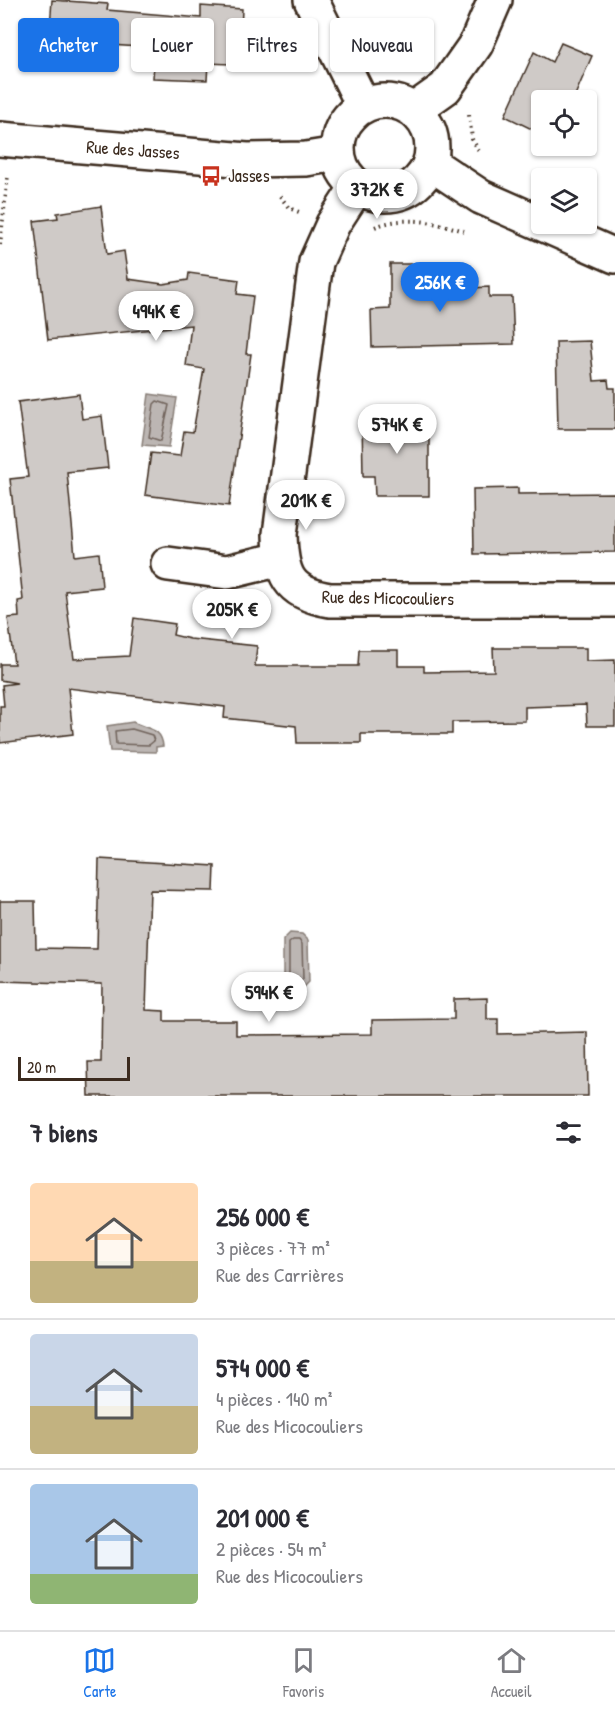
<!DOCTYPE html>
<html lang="fr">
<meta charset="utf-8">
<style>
:root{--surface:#fff;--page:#f7f7f7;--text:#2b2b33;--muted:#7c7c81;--line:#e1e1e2;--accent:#1a73e8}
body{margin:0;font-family:"Patrick Hand",sans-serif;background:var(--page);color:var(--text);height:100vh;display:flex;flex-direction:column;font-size:22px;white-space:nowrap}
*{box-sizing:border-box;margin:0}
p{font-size:20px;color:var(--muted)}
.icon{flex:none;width:33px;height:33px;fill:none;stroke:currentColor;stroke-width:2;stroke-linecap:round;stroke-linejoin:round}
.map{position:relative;height:1096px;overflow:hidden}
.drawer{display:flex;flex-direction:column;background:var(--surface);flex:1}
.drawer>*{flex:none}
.banner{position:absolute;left:18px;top:18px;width:579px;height:54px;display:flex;gap:12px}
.fabs{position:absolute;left:531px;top:90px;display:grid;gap:12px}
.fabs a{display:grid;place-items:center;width:66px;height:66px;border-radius:6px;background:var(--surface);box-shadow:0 2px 4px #0004;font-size:30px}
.scale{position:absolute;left:18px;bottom:15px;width:112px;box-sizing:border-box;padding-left:6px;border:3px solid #3b2a1e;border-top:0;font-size:16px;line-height:21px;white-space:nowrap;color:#3b2a1e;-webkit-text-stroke:4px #fff;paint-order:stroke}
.price{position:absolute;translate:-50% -51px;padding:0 14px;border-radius:21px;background:#fff;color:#222;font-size:20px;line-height:39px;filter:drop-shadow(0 2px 3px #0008)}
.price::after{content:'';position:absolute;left:50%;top:36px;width:18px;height:14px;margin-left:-9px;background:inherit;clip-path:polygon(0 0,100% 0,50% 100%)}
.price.selected{background:var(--accent);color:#fff}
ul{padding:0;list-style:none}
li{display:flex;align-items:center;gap:18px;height:150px;padding:0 30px}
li+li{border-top:2px solid var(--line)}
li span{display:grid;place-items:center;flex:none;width:168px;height:120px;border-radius:6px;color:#555}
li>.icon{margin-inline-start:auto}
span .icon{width:72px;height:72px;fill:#fffc;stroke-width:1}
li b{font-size:26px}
h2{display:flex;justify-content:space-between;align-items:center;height:72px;padding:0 30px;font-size:26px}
.pill{padding:0 21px;border-radius:6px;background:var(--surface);box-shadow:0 2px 4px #0004;font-size:21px;line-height:54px}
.pill.selected{background:var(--accent);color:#fff}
.menu{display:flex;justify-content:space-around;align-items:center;height:84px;border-top:2px solid var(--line);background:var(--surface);font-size:16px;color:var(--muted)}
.menu a{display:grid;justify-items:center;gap:3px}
.menu .selected{color:var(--accent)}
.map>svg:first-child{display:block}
.water{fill:#bcb6b3;stroke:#887e77;stroke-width:1.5}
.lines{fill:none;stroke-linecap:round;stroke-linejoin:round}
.shore{stroke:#6f625a;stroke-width:1.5}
.building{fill:#cfcac7;stroke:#3b2a1e;stroke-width:1.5}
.minor-casing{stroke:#3b2a1e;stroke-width:38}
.path{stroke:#3b2a1e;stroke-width:4;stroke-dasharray:1.5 4.5;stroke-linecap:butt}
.minor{stroke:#fff;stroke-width:33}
.labels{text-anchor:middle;stroke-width:4.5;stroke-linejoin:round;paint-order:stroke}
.street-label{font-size:18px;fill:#3b2a1e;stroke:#fff}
.poi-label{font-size:18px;fill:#3b2a1e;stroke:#fff;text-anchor:start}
</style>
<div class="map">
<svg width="615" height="1096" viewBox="0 0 615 1096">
<rect width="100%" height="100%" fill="#fff"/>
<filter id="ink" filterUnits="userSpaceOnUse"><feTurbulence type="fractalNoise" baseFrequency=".0167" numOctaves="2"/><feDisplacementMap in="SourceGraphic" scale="12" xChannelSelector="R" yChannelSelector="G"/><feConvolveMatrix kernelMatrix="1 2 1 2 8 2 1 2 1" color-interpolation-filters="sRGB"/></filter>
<g filter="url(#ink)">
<g class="water">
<path d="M149 394 177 398 169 447 142 445Z"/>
<path d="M133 722C148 730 161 727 163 746L156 747V752L110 751 107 726Z"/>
<path d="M290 933 302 934 308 940 309 982 302 989H290L283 982V940Z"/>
</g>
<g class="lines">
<g class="shore">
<path d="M157 401 169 405 161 441 149 437 154 404Z"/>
<path d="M132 729 152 735 154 741 149 745 116 744 115 731Z"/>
<path d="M293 940H299L302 944 303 979 298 983H293L289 978V943Z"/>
</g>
</g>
<g class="building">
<path d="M52 0 108 4 107 10 201 18V6L242 9 240 53H231L230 64 208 63 207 80 153 78 155 48 49 41Z"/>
<path d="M561 43 592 56 573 100H542V134L505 116 534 52 552 62Z"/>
<path d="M101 206 107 254 124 251 128 279 163 284 188 280 189 273 239 280 237 294 253 296 246 354H251L229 506 145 495 151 453 180 456 184 431 193 432 204 369 186 366 191 325 48 340 34 221 58 218 57 213Z"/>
<path d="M390 264H426L427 279 469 281 470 288 489 287V297H512L514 344 372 347 371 310 390 309Z"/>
<path d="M590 341 594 381 608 380 609 388H615V429H558L556 342Z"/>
<path d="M79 394 82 419 102 416 108 468 67 472 75 556 99 553 102 587 65 591 74 659 129 656 134 618 175 624 173 635 190 639 257 646 255 666H358L359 650H398V666H424V672L494 671 493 648H586V661L615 660V726H587L586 705 525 707V721L452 722V734H361V743H297L296 726 224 718 225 707 68 688 73 734 0 743V706H4L2 685 17 683 0 680V664H14L8 618 19 617 18 601 23 600 10 479 28 477 18 402Z"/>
<path d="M429 416V496H375L374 476H363L362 417Z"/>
<path d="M518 488V494L615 493V552L474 554 473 489Z"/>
<path d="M99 859 215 866 214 891 150 890 146 1010 164 1011V1021H236V1035L372 1034V1020L454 1019V999L487 998V1019H498V1034L587 1032 588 1096H89L88 1062H101L102 984 0 981V901H35L36 948 97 949Z"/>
</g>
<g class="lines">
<g class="minor-casing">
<g id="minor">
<path d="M311 0 363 105"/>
<circle cx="385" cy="148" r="47"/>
<path d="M414 110 445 88 476 44 495 0"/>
<path d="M0 139 247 160 306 159 337 154"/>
<path d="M430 163 481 197 615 256"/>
<path d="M357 187 333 224 316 262 280 534C281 574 287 593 330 600H615"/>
<path d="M168 564 227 572 281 559"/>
</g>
</g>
<g class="path">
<path d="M373 42C389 52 408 56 426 50"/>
<path d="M469 115 472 139 479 151"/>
<path d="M280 196 289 208 299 212"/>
<path d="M375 227C404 215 435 222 464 231"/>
<path d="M0 245 8 175"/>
</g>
<use href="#minor" class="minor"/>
</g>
</g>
<defs>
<g id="bus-bare" transform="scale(1.62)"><path d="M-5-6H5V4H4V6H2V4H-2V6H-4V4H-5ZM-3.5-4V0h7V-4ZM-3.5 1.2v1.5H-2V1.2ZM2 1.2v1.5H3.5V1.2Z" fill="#c8321e" stroke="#fff" stroke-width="2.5" paint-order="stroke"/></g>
</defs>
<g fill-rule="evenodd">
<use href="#bus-bare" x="211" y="176"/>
</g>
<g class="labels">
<g class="street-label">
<text transform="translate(133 150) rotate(4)" y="6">Rue des Jasses</text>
<text transform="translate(388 598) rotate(1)" y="6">Rue des Micocouliers</text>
</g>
<g class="poi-label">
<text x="228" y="182">Jasses</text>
</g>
</g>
</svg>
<div class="fabs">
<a><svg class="icon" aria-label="locate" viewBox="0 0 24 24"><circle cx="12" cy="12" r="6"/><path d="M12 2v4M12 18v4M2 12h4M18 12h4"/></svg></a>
<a><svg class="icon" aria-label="layers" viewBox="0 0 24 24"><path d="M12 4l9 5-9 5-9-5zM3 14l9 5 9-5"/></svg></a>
</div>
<div class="scale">20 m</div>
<b class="price" style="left:377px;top:220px">372K €</b>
<b class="price selected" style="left:440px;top:313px">256K €</b>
<b class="price" style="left:156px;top:342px">494K €</b>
<b class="price" style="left:397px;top:455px">574K €</b>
<b class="price" style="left:306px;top:531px">201K €</b>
<b class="price" style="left:232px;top:640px">205K €</b>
<b class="price" style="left:269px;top:1023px">594K €</b>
<div class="banner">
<a class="pill selected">Acheter</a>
<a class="pill">Louer</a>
<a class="pill">Filtres</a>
<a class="pill">Nouveau</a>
</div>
</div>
<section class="drawer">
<h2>7 biens<svg class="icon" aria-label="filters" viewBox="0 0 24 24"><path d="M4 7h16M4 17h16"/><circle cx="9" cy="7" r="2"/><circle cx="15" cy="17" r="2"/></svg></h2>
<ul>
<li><span style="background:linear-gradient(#ffd9b3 65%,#c2b280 0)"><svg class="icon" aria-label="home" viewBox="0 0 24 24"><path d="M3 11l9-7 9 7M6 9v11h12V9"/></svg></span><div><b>256 000 €</b><p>3 pièces · 77 m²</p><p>Rue des Carrières</p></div></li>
<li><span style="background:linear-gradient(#c9d6e8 60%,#c2b280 0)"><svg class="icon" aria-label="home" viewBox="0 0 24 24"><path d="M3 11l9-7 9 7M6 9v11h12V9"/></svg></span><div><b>574 000 €</b><p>4 pièces · 140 m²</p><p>Rue des Micocouliers</p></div></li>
<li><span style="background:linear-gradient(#a9c7e8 75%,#8fb573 0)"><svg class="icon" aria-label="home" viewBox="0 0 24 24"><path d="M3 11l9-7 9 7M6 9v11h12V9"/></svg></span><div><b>201 000 €</b><p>2 pièces · 54 m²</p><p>Rue des Micocouliers</p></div></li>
</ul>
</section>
<nav class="menu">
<a class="selected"><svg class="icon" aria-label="map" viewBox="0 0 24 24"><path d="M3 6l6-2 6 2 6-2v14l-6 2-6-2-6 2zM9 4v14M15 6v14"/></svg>Carte</a>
<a><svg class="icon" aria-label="saved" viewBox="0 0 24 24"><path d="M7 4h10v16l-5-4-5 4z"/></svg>Favoris</a>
<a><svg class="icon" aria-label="home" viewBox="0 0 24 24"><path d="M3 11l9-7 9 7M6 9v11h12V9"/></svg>Accueil</a>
</nav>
